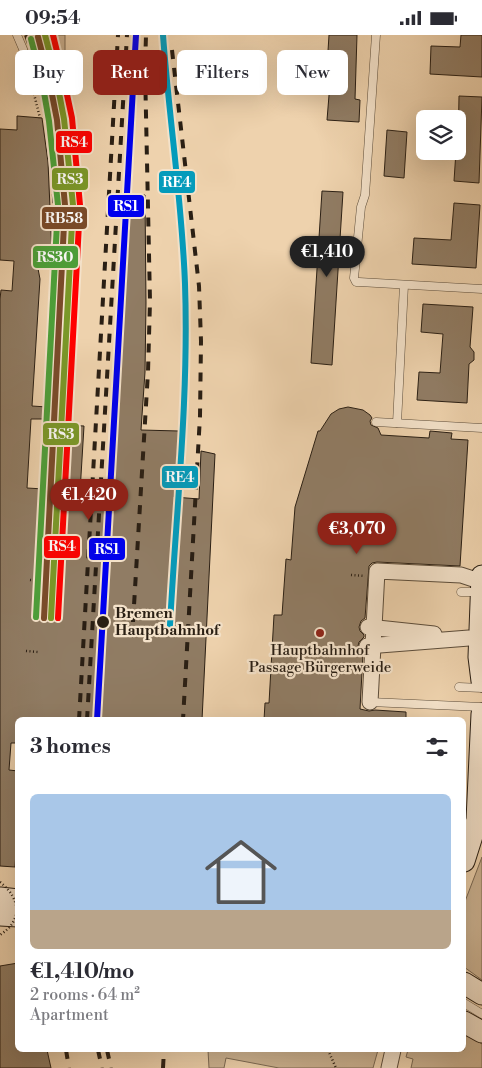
<!DOCTYPE html>
<meta charset="utf-8">
<style>
:root{--surface:#fff;--page:#f2f2f3;--text:#2b2b33;--muted:#7c7c81;--line:#e1e1e2;--accent:#8f2418}
body{margin:0;font-family:"Libre Bodoni",serif;background:var(--page);color:var(--text);height:100vh;display:flex;flex-direction:column;font-size:19px;white-space:nowrap}
*{box-sizing:border-box;margin:0}
p{font-size:16px;color:var(--muted)}
.icon{flex:none;width:28px;height:28px;fill:none;stroke:currentColor;stroke-width:2;stroke-linecap:round;stroke-linejoin:round}
.map{position:relative;flex:1;overflow:hidden}
.drawer{position:absolute;left:15px;top:682px;width:451px;height:335px;display:flex;flex-direction:column;background:var(--surface);border-radius:8px;box-shadow:0 5px 20px #0002}
.drawer>*{flex:none}
.top-card{position:absolute;left:15px;top:15px;width:452px;height:45px;display:flex;gap:10px}
.buttons{position:absolute;left:416px;top:75px;display:grid;gap:10px}
.buttons a{display:grid;place-items:center;width:50px;height:50px;border-radius:8px;background:var(--surface);box-shadow:0 5px 20px #0002;font-size:25px}
.price{position:absolute;translate:-50% -42px;padding:0 11px;border-radius:18px;background:var(--accent);color:#fff;font-size:16px;line-height:32px;filter:drop-shadow(0 1px 2px #0008)}
.price::after{content:'';position:absolute;left:50%;top:30px;width:15px;height:11px;margin-left:-8px;background:inherit;clip-path:polygon(0 0,100% 0,50% 100%)}
.price.on{background:#222;color:#fff}
ul{padding:0;list-style:none}
li{display:grid;align-content:center;gap:10px;height:265px;padding:0 15px}
li+li{border-top:1px solid var(--line)}
li span{display:grid;place-items:center;height:155px;border-radius:8px;color:#555}
li>.icon{margin-inline-start:auto}
span .icon{width:90px;height:90px;fill:#fffc;stroke-width:1}
li b{font-size:21px}
h2{display:flex;justify-content:space-between;align-items:center;height:60px;padding:0 15px;font-size:21px}
.chip{padding:0 18px;border-radius:8px;background:var(--surface);box-shadow:0 5px 20px #0002;font-size:18px;line-height:45px}
.chip.on{background:var(--accent);color:#fff}
.status{display:flex;justify-content:space-between;align-items:center;height:35px;padding:0 25px;background:var(--surface);direction:ltr}
.status svg{height:14px;fill:currentColor}
.map>svg:first-child{display:block}
.green{fill:#cdb493;stroke:#7c6a54}
.building{fill:#907c64;stroke:#2a1f14}
.lines{fill:none;stroke-linecap:round;stroke-linejoin:round}
.lane-casing{stroke:#5b4c3a;stroke-width:9}
.street-casing{stroke:#5b4c3a;stroke-width:17}
.secondary-casing{stroke:#2a1f14;stroke-width:23}
.path{stroke:#2a1f14;stroke-width:2.5;stroke-dasharray:1 2.5;stroke-linecap:butt}
.lane{stroke:#f4e2ca;stroke-width:8}
.street{stroke:#f4e2ca;stroke-width:15}
.secondary{stroke:#f4e2ca;stroke-width:21}
.rail{stroke:#2a1f14;stroke-width:4;stroke-dasharray:9 9;stroke-linecap:butt}
.path-bridge{stroke:#2a1f14;stroke-width:2.5;stroke-dasharray:1 2.5;stroke-linecap:butt}
.rail-1-casing{stroke:#f4e2ca;stroke-width:10}
.rail-2-casing{stroke:#f4e2ca;stroke-width:10}
.rail-3-casing{stroke:#f4e2ca;stroke-width:10}
.rail-4-casing{stroke:#f4e2ca;stroke-width:10}
.rail-5-casing{stroke:#f4e2ca;stroke-width:10}
.rail-6-casing{stroke:#f4e2ca;stroke-width:10}
.rail-1{stroke:#00e;stroke-width:6}
.rail-2{stroke:#7a9828;stroke-width:6}
.rail-3{stroke:#049bbb;stroke-width:6}
.rail-4{stroke:#7a4b2a;stroke-width:6}
.rail-5{stroke:#f00;stroke-width:6}
.rail-6{stroke:#4ca039;stroke-width:6}
.stop-dot{fill:#2a1f14;stroke:#f4e2ca;stroke-width:2}
.poi-dot{fill:#8f2418;stroke:#f4e2ca;stroke-width:2}
.labels{text-anchor:middle;stroke-width:4.5;stroke-linejoin:round;paint-order:stroke}
.stop-label{font-size:15px;font-weight:bold;fill:#2a1f14;stroke:#f4e2ca;text-anchor:start}
.poi-label{font-size:15px;fill:#2a1f14;stroke:#f4e2ca}
.line-badge{stroke:#f4e2ca;stroke-width:2}
.badge-label{font-size:14px;text-anchor:middle;font-weight:bold;fill:#fff}
</style>
<div class="status"><b>09:54</b><svg viewBox="0 0 49 12"><path d="M0 12V9h3v3zM5 12V6h3v6zM10 12V3h3v9zM15 12V0h3v12zM26 1h20v11H26zM47 4h2v5h-2z"/></svg></div>
<div class="map">
<svg width="482" height="1033" viewBox="0 0 482 1033">
<rect width="100%" height="100%" fill="#eed2ad"/>
<filter id="stains"><feTurbulence type="fractalNoise" baseFrequency=".004" numOctaves="4"/><feColorMatrix values="0 0 0 0 .2 0 0 0 0 .09 0 0 0 0 .02 0 0 0 .5 -.17"/></filter>
<radialGradient id="worn" r=".72"><stop offset=".6" stop-color="#630" stop-opacity="0"/><stop offset="1" stop-color="#630" stop-opacity=".3"/></radialGradient>
<g class="green">
<path d="M50 0H65V31L61 30Z"/>
<path d="M482 822V945L464 932V869Z"/>
<path d="M464 998 482 1009V1033H411L413 1024 406 1022 408 1015H464Z"/>
<path d="M208 1015H378L373 1033H279L226 1023 224 1033H209Z"/>
</g>
<g class="building">
<path d="M329 0H357L355 64 360 65 359 87 327 85 330 48H326Z"/>
<path d="M461 0H482V42L430 39 431 11 460 12Z"/>
<path d="M459 61 482 62 479 148 454 146 456 116H458Z"/>
<path d="M17 81 42 83 48 127 52 219 35 218 40 244 32 371 47 372 46 384H31L27 453 61 455 65 390 84 391 80 457 113 459 131 160H145L146 268 145 337 141 395 179 396 174 462 199 464 201 416 215 419 202 685H18V708H11L9 735 18 736V785L15 832 0 831V264L1 255 12 256 14 226 0 225V94L17 95Z"/>
<path d="M387 95 407 97 404 143 384 141Z"/>
<path d="M322 156 343 157 332 330 311 328Z"/>
<path d="M454 168 480 170 476 233 412 229 414 203 451 205Z"/>
<path d="M423 269 473 272 470 312 474 317V325L469 329 467 368 417 365 419 337 440 338 443 299 421 297Z"/>
<path d="M348 372 363 375 370 380 372 383 370 386 371 390 378 393 381 400 429 403 430 396 452 398 451 404 468 405 460 531 377 527 372 528 369 531 365 583 361 586 359 592 360 596 364 600V602L359 607 358 611 359 616 363 619 360 674 369 676 375 675 406 677V685H264L265 668H269L274 580H282L286 524 291 525 295 472 318 396H320L331 379 339 374Z"/>
<path d="M18 928V1015H47L51 1033H0V931Z"/>
</g>
<g class="lines">
<g class="lane-casing">
<g id="lane">
<path d="M17 0 23 14 33 51"/>
<path d="M376 0 365 160 361 172 354 243 356 247H359L482 254"/>
<path d="M376 387 482 393"/>
<path d="M397 388 404 250"/>
<path d="M461 557H480"/>
<path d="M459 652 482 653"/>
<path d="M370 667 482 672"/>
<path d="M464 968 482 979"/>
</g>
</g>
<g class="street-casing">
<g id="street">
<path d="M368 592 434 599"/>
<path d="M367 611 469 603"/>
<path d="M370 667 377 536 461 540 482 547"/>
<path d="M389 1033 393 1015"/>
</g>
</g>
<g class="secondary-casing">
<g id="secondary">
<path d="M482 541 479 622 482 646"/>
<path d="M464 826 477 785 482 679"/>
<path d="M0 863 18 865"/>
<path d="M0 880 18 881"/>
<path d="M464 948 482 959"/>
<path d="M464 987 482 997"/>
</g>
</g>
<g class="path">
<path d="M34 59 40 83"/>
<path d="M49 219V224"/>
<path d="M351 540 365 541"/>
<path d="M30 545 41 546"/>
<path d="M26 616 38 617"/>
<path d="M328 1015 336 1033"/>
</g>
<use href="#lane" class="lane"/>
<use href="#street" class="street"/>
<use href="#secondary" class="secondary"/>
<g class="rail">
<path d="M26 0C47 58 52 120 55 181 57 217 59 252 59 288"/>
<path d="M172 15 199 251 201 306 200 381 183 685"/>
<path d="M133 587 148 337 150 266 145 33 146 0"/>
<path d="M79 685 118 0"/>
<path d="M87 685 127 0"/>
<path d="M66 1015 69 1033"/>
<path d="M98 1015 102 1033"/>
<path d="M107 1015 111 1033"/>
<path d="M163 1033 164 1015"/>
</g>
<path class="path-bridge" d="M0 847C21 864 23 885 0 900"/>
<g class="rail-1-casing">
<path id="rail-1" d="M97 685 136 0"/>
</g>
<g class="rail-2-casing">
<path id="rail-2" d="M45 0 56 42 64 84 73 170 51 583"/>
</g>
<g class="rail-3-casing">
<path id="rail-3" d="M163 0C169 83 182 166 185 249 189 363 176 477 170 590"/>
</g>
<g class="rail-4-casing">
<path id="rail-4" d="M38 2 49 44 57 85 65 170 44 583"/>
</g>
<g class="rail-5-casing">
<path id="rail-5" d="M53 0 63 41 72 83 80 170 58 583"/>
</g>
<g class="rail-6-casing">
<path id="rail-6" d="M31 4 42 46 49 86 58 170 36 582"/>
</g>
<use href="#rail-1" class="rail-1"/>
<use href="#rail-2" class="rail-2"/>
<use href="#rail-3" class="rail-3"/>
<use href="#rail-4" class="rail-4"/>
<use href="#rail-5" class="rail-5"/>
<use href="#rail-6" class="rail-6"/>
</g>
<circle class="stop-dot" cx="103" cy="587" r="7"/>
<circle class="poi-dot" cx="320" cy="598" r="5"/>
<g class="labels">
<g class="stop-label">
<text x="115" y="583">Bremen<tspan x="115" dy="17">Hauptbahnhof</tspan></text>
</g>
<g class="poi-label">
<text x="320" y="620">Hauptbahnhof<tspan x="320" dy="17">Passage Bürgerweide</tspan></text>
</g>
</g>
<g class="line-badge">
<rect x="55" y="95" width="38" height="24" rx="5" fill="#f00"/>
<rect x="51" y="132" width="38" height="24" rx="5" fill="#7a9828"/>
<rect x="158" y="135" width="38" height="24" rx="5" fill="#049bbb"/>
<rect x="107" y="159" width="38" height="24" rx="5" fill="#00e"/>
<rect x="41" y="171" width="47" height="24" rx="5" fill="#7a4b2a"/>
<rect x="32" y="210" width="47" height="24" rx="5" fill="#4ca039"/>
<rect x="42" y="387" width="38" height="24" rx="5" fill="#7a9828"/>
<rect x="161" y="430" width="38" height="24" rx="5" fill="#049bbb"/>
<rect x="43" y="500" width="38" height="24" rx="5" fill="#f00"/>
<rect x="88" y="502" width="38" height="24" rx="5" fill="#00e"/>
</g>
<g class="badge-label">
<text x="74" y="112">RS4</text>
<text x="70" y="149">RS3</text>
<text x="177" y="152">RE4</text>
<text x="126" y="176">RS1</text>
<text x="64" y="188">RB58</text>
<text x="55" y="227">RS30</text>
<text x="61" y="404">RS3</text>
<text x="180" y="447">RE4</text>
<text x="62" y="516">RS4</text>
<text x="107" y="519">RS1</text>
</g>
<rect width="100%" height="100%" filter="url(#stains)"/>
<rect width="100%" height="100%" fill="url(#worn)"/>
</svg>
<div class="buttons">
<a><svg class="icon" aria-label="layers" viewBox="0 0 24 24"><path d="M12 4l9 5-9 5-9-5zM3 14l9 5 9-5"/></svg></a>
</div>
<b class="price on" style="left:327px;top:243px">€1,410</b>
<b class="price" style="left:89px;top:486px">€1,420</b>
<b class="price" style="left:357px;top:520px">€3,070</b>
<div class="top-card">
<a class="chip">Buy</a>
<a class="chip on">Rent</a>
<a class="chip">Filters</a>
<a class="chip">New</a>
</div>
<section class="drawer">
<h2>3 homes<svg class="icon" aria-label="filters" viewBox="0 0 24 24"><path d="M4 7h16M4 17h16"/><circle cx="9" cy="7" r="2"/><circle cx="15" cy="17" r="2"/></svg></h2>
<ul>
<li><span style="background:linear-gradient(#a9c7e8 75%,#b9a48a 0)"><svg class="icon" aria-label="home" viewBox="0 0 24 24"><path d="M3 11l9-7 9 7M6 9v11h12V9"/></svg></span><div><b>€1,410/mo</b><p>2 rooms · 64 m²</p><p>Apartment</p></div></li>
</ul>
</section>
</div>
